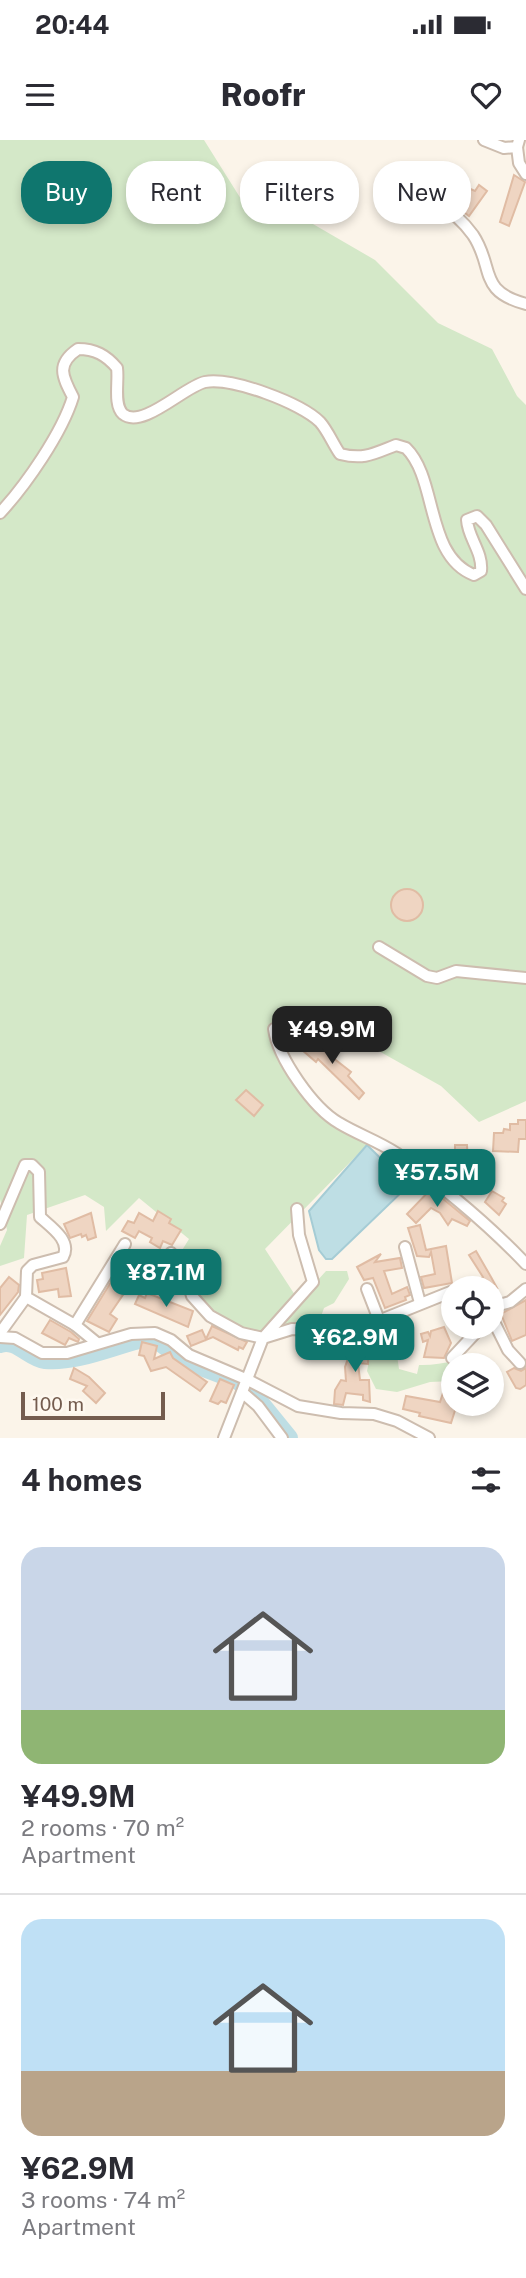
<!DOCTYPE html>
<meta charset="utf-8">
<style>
:root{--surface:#fff;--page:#f7f7f7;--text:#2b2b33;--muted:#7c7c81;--line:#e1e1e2;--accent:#0f766e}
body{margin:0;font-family:"Public Sans",sans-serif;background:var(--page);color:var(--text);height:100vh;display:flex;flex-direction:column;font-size:26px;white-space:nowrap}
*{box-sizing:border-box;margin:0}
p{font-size:23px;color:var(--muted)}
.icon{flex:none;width:38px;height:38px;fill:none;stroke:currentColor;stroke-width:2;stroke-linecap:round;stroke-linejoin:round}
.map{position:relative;height:1298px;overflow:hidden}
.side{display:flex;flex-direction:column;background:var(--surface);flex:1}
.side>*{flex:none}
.guide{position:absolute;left:21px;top:21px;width:485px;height:63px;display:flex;gap:14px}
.controls{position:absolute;left:441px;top:1136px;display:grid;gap:14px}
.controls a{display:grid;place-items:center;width:63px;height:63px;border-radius:50%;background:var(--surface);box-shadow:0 4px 10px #0003;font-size:35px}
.scale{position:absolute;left:21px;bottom:18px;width:144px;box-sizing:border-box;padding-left:7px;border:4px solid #745c4e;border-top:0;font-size:19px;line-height:24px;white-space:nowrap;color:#745c4e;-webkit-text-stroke:5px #fef8ef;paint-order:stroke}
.price{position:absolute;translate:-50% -60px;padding:0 16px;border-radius:14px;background:var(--accent);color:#fff;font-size:23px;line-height:46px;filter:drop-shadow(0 2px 4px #0008)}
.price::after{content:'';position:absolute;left:50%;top:42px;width:21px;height:16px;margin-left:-10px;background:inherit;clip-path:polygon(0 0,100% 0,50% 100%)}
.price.active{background:#222;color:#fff}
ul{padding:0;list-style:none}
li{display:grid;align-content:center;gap:14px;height:371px;padding:0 21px}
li+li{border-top:2px solid var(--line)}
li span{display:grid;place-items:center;height:217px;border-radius:21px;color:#555}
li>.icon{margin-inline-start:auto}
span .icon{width:126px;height:126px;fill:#fffc;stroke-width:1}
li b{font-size:30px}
h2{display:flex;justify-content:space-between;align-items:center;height:84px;padding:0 21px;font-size:30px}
.pill{padding:0 24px;border-radius:28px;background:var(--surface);box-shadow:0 4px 10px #0003;font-size:24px;line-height:63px}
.pill.active{background:var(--accent);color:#fff}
.status{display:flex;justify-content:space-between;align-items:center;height:49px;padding:0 35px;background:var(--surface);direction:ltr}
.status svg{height:19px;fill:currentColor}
header{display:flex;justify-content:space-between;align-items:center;height:91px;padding:0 21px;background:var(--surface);font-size:32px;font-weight:800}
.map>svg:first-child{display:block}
.green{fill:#d4e8c8}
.water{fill:#bedee4;stroke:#a5ccd5;stroke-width:2}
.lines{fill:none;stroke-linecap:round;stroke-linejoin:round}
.river{stroke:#bedee4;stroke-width:18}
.building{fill:#efd5c2;stroke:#e0bca4;stroke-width:2}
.minor-casing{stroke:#cdbdaf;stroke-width:14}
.minor{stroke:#fff;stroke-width:10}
</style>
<div class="status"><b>20:44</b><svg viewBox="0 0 49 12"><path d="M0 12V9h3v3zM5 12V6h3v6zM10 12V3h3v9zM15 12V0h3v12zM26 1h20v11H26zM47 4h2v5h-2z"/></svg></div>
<header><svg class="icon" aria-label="menu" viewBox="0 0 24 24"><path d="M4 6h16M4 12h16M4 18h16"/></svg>Roofr<svg class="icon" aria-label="heart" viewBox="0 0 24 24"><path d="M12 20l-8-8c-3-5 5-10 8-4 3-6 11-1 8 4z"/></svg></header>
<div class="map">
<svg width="526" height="1298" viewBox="0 0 526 1298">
<rect width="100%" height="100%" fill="#fbf4e9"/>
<g class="green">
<path d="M0 0H204L251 75 294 73 375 120 438 183 492 209 517 256 526 265V961L479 982 441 946 313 874 275 910 324 972 367 1005 265 1109 295 1155 265 1195C205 1180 204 1173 176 1120L189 1099 139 1058 106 1091 104 1067 85 1055 27 1075 24 1118 0 1126V1106L7 1090 0 1059Z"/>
<path d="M326 1131H347L349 1139 334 1163 324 1168 319 1182 274 1189Z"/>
<path d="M373 1201 396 1208 399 1229 417 1234 419 1225C442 1226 463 1217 486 1216L485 1224 453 1225V1241L430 1242 397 1252 376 1249 367 1231Z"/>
</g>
<path class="water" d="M367 1005 404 1041 405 1049 332 1119H326L319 1110 309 1071Z"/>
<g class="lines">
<path class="river" d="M0 1204C16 1198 29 1218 45 1220 78 1223 115 1205 147 1198L158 1201 183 1220 238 1241 250 1250 289 1298"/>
</g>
<g class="building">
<path d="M514 35 525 42 509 86 500 82Z"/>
<path d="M452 41 475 51 479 45 487 51 469 76 461 70 469 59 448 49Z"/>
<circle cx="407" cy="765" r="16"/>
<path d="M309 899 351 932 348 936 364 953 359 959 318 919 316 922 301 909Z"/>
<path d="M246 950 263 965 254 976 236 960Z"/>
<path d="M518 980H526V999H519L518 1012 493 1011 494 993H503L504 989 510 990V984H518Z"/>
<path d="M455 1005H467L468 1024H455Z"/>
<path d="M431 1049 470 1081 467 1086 452 1079 448 1085 440 1073 431 1068 416 1083 407 1074Z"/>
<path d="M492 1051 504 1058 502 1061 506 1064 499 1075 485 1062Z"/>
<path d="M158 1071 171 1079 169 1083 181 1090 172 1105 163 1101 160 1108 150 1102 152 1098 139 1091 135 1098 122 1091 128 1081 134 1083 139 1073 153 1081Z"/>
<path d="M91 1073 96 1097 88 1100 86 1095 82 1097 81 1094 70 1098 64 1084Z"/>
<path d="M420 1085 426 1110 446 1106 452 1143 424 1148 421 1137 435 1134 431 1112 429 1117 417 1116 408 1088Z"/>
<path d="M476 1111 491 1137 497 1148H486L481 1139 483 1137 469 1115Z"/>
<path d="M381 1114 375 1122 400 1118 402 1128 384 1131 392 1154 407 1147 410 1155 405 1157 406 1160 385 1168 373 1138 364 1140 357 1127Z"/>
<path d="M66 1128 71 1156 59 1157 58 1149 39 1152 37 1140 43 1139 42 1133Z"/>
<path d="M9 1137 19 1145 18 1152 0 1175V1148Z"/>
<path d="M114 1137 129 1146 110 1174 117 1179 109 1192 87 1181Z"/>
<path d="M147 1153 193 1171 188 1187 135 1164 139 1155 145 1158Z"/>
<path d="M526 1160V1195L512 1201 501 1174Z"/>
<path d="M50 1180 71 1192 79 1199 78 1202 69 1198 65 1205 42 1193Z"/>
<path d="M212 1186 247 1202 243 1209 239 1207 238 1210 213 1197 191 1206 187 1196 202 1190 206 1199Z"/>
<path d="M444 1187 451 1203 444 1218 424 1217 428 1200 423 1202 421 1194 428 1192 430 1196 431 1191Z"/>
<path d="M355 1199H369L368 1224 358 1223 360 1240H369L370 1262 363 1260V1255L346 1253 343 1265 334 1264 335 1250 341 1240 346 1241 345 1227Z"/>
<path d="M142 1202 157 1206 154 1219 170 1212 173 1218 207 1242 200 1251 166 1227 151 1231 144 1216 139 1215Z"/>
<path d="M74 1228 89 1237 105 1253 96 1263 83 1251 87 1246 70 1239Z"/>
<path d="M514 1228 521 1231 526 1228V1245L520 1249 516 1248 507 1232Z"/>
<path d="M220 1239 234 1245 226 1263 221 1261 218 1264 210 1261Z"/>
<path d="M443 1253 453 1256V1264H457L451 1283 419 1276 420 1273 403 1269 406 1256 440 1262Z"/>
</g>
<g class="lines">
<g class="minor-casing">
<g id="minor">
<path d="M484 0 504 8 517 7 519 0"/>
<path d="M517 7 519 23 526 34"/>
<path d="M429 54C445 67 461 78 473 95 495 128 477 151 526 164"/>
<path d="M0 373C26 345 62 293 73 257 62 236 56 224 78 209 95 209 106 215 117 228 119 241 113 265 123 274 142 290 185 246 205 242 232 237 301 263 320 282 328 291 333 304 340 314 364 320 373 314 396 305L406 308C438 339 425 416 474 435L481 431C483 412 468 398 467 380L477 376 486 385 526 449"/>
<path d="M379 807 427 836 437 838 456 831 526 838"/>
<path d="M274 889C278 918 313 968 339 983 357 994 378 1001 396 1013 442 1046 487 1083 526 1124"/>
<path d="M0 1084 25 1025H32L39 1032 40 1077C51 1087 72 1101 63 1117L33 1125 27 1131 26 1157 75 1185 97 1203"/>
<path d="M405 1107 420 1163"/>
<path d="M171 1113 185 1133 192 1156 210 1176 241 1193 263 1198 313 1142 299 1095 297 1069"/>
<path d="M464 1148H471"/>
<path d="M367 1149 379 1180"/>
<path d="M492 1167 510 1162 526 1149"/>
<path d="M492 1178 508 1210 520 1223"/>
<path d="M75 1185 125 1104"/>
<path d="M0 1193 26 1157"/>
<path d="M0 1197 15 1198 42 1213H67L131 1194 155 1193 171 1200 189 1215 248 1240 298 1266 341 1273 374 1274 397 1281 429 1298"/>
<path d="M452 1218 482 1186"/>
<path d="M243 1253 258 1266 282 1298"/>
<path d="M224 1298 263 1198 292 1189 366 1192 376 1182 453 1151"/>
</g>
</g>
<use href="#minor" class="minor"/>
</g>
</svg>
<div class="controls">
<a><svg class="icon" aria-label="locate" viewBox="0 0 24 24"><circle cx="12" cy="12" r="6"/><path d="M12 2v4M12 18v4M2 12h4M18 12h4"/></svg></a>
<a><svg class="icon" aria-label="layers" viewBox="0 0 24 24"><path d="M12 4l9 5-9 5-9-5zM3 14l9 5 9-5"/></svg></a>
</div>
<div class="scale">100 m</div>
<b class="price active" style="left:332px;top:926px">¥49.9M</b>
<b class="price" style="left:437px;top:1069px">¥57.5M</b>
<b class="price" style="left:166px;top:1169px">¥87.1M</b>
<b class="price" style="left:355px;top:1234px">¥62.9M</b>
<div class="guide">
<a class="pill active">Buy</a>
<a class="pill">Rent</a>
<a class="pill">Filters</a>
<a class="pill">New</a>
</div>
</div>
<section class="side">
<h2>4 homes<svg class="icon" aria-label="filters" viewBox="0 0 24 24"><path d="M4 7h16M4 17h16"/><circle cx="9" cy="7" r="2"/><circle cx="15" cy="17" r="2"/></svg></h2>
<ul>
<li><span style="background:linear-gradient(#c9d6e8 75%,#8fb573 0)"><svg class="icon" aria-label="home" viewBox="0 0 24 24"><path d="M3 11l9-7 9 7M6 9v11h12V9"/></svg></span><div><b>¥49.9M</b><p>2 rooms · 70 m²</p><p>Apartment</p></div></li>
<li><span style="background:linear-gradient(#bfe0f5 70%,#b9a48a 0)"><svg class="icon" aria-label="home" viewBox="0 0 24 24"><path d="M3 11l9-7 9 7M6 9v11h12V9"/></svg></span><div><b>¥62.9M</b><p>3 rooms · 74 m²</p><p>Apartment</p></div></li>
</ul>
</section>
